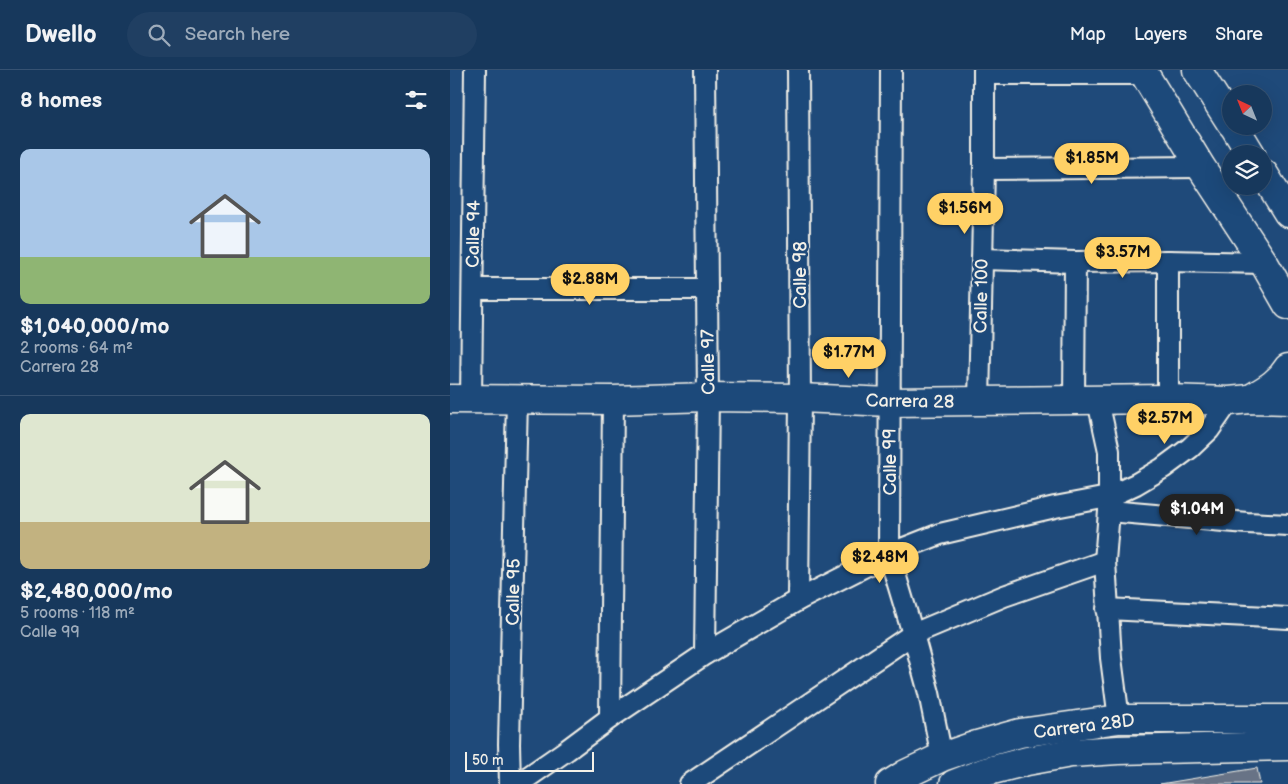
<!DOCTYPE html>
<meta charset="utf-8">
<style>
:root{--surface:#17385c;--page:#203f62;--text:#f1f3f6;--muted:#9eacbb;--line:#365272;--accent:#ffd166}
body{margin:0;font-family:"Balsamiq Sans",sans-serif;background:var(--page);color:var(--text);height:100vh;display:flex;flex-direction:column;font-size:19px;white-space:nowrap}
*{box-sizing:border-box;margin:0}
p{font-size:16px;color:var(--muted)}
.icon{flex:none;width:28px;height:28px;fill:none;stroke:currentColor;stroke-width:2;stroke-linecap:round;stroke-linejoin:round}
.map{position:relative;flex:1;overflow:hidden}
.details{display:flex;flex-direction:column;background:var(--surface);width:450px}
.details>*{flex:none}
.needle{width:32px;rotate:317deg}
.controls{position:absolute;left:772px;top:15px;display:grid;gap:10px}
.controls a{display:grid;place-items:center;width:50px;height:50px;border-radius:50%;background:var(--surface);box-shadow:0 5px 20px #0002,0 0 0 1px var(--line);font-size:25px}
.scale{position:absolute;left:15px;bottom:12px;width:129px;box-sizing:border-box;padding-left:5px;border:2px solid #f4f1e8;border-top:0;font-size:14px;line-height:18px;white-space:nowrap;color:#f4f1e8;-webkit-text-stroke:4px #1f4a7a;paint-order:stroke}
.price{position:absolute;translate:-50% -42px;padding:0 11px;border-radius:18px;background:var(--accent);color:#111;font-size:16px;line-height:32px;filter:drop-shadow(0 1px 2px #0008)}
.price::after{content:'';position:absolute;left:50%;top:30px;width:15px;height:11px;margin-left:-8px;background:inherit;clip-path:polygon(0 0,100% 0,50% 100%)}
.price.on{background:#222;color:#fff}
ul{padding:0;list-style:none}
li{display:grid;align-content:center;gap:10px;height:265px;padding:0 20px}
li+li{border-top:1px solid var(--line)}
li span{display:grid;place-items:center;height:155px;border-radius:10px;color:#555}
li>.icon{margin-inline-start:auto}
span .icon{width:90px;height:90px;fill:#fffc;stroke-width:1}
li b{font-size:21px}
h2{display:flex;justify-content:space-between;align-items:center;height:60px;padding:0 20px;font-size:21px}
header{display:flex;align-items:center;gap:30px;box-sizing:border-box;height:70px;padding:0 25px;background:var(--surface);border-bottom:1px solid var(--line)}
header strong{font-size:24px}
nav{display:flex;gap:28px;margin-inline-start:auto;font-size:18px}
.search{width:350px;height:45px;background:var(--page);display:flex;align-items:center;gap:12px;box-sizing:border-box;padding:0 18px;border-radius:28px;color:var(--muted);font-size:19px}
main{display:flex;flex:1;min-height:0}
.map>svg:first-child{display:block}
.building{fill:#677386;stroke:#f4f1e8}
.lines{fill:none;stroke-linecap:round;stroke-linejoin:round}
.street-casing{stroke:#f4f1e8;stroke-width:24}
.secondary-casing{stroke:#f4f1e8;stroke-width:31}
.street{stroke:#1f4a7a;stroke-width:20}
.secondary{stroke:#1f4a7a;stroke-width:28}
.labels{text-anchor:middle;stroke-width:5;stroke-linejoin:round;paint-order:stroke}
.street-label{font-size:18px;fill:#f4f1e8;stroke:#1f4a7a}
</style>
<header>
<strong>Dwello</strong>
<div class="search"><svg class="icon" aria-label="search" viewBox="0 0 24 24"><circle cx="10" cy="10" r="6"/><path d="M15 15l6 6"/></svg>Search here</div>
<nav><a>Map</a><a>Layers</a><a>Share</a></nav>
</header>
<main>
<section class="details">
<h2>8 homes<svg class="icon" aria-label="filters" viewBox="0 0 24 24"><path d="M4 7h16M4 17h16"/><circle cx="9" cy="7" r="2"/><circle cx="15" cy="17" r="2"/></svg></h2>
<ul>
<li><span style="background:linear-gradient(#a9c7e8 70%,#8fb573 0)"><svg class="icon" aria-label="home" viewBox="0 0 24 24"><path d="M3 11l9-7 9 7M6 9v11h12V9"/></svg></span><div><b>$1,040,000/mo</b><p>2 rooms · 64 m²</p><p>Carrera 28</p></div></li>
<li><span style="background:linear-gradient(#dfe7d0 70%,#c2b280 0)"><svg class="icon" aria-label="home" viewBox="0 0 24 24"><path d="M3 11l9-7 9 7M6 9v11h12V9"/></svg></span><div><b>$2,480,000/mo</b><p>5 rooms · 118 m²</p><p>Calle 99</p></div></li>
</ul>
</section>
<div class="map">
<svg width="838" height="714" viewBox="0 0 838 714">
<rect width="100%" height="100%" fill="#1f4a7a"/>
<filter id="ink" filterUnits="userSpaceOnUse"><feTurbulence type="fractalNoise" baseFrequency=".02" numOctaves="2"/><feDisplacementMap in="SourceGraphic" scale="10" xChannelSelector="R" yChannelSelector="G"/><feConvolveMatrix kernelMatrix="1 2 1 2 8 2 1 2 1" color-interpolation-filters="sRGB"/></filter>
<g filter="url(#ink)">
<path class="building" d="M807 698 810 714H710Z"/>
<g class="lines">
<g class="street-casing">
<g id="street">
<path d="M255 0 258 327 255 584"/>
<path d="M441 0 439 484 463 564 479 623 492 687"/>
<path d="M534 4H695"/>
<path d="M534 99 751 97"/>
<path d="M532 189 625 192 718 191 814 193"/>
<path d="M718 191V329"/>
<path d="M23 219H257"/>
<path d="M21 329 25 0"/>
<path d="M624 330 625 192"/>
<path d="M648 331 659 381V441L655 491 661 588 669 649"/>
<path d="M529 332 534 99V0"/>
<path d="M659 441 797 453 838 455"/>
<path d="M348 530 350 328 348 0"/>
<path d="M657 539 838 548"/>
<path d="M160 648 163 330"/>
<path d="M60 714 59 674 67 329"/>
<path d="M68 714 117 680 160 648 255 584 348 530 439 484 490 464 605 437 658 427 686 414 713 398 740 378 759 360 779 331"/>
<path d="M240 714 463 564 554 526 655 491"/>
</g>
</g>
<g class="secondary-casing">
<g id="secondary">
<path d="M692 0 751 97 814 193 838 235"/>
<path d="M747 0 781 53"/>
<path d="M784 56 801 84"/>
<path d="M814 104 838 143"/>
<path d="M0 329 163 330 258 327 350 328 440 332 718 329 779 331 800 329 838 330"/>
<path d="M800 329C815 320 829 313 838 298"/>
<path d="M440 714 456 704 492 687 527 675 570 663 669 649H838"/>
<path d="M504 714 535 702 577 691 621 683 668 680 838 676"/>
</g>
</g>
<use href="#street" class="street"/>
<use href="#secondary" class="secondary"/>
</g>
</g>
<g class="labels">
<g class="street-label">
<text transform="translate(23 164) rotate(-89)" y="6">Calle 94</text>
<text transform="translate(350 205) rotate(-90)" y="6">Calle 98</text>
<text transform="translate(531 226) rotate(-89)" y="6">Calle 100</text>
<text transform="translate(258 292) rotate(-91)" y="6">Calle 97</text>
<text transform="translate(460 331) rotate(1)" y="6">Carrera 28</text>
<text transform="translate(440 392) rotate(-90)" y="6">Calle 99</text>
<text transform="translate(63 522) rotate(-89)" y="6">Calle 95</text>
<text transform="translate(634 656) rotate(-7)" y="6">Carrera 28D</text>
</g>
</g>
</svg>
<div class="controls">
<a><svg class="needle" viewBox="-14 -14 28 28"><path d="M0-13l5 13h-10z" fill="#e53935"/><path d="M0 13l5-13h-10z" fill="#9eacbb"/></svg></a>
<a><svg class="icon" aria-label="layers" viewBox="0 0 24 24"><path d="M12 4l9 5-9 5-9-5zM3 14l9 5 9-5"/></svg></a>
</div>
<div class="scale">50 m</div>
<b class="price" style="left:642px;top:115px">$1.85M</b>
<b class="price" style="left:515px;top:165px">$1.56M</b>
<b class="price" style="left:673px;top:209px">$3.57M</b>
<b class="price" style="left:140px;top:236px">$2.88M</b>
<b class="price" style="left:399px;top:309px">$1.77M</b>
<b class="price" style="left:715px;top:375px">$2.57M</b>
<b class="price on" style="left:747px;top:466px">$1.04M</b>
<b class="price" style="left:430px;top:514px">$2.48M</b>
</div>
</main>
